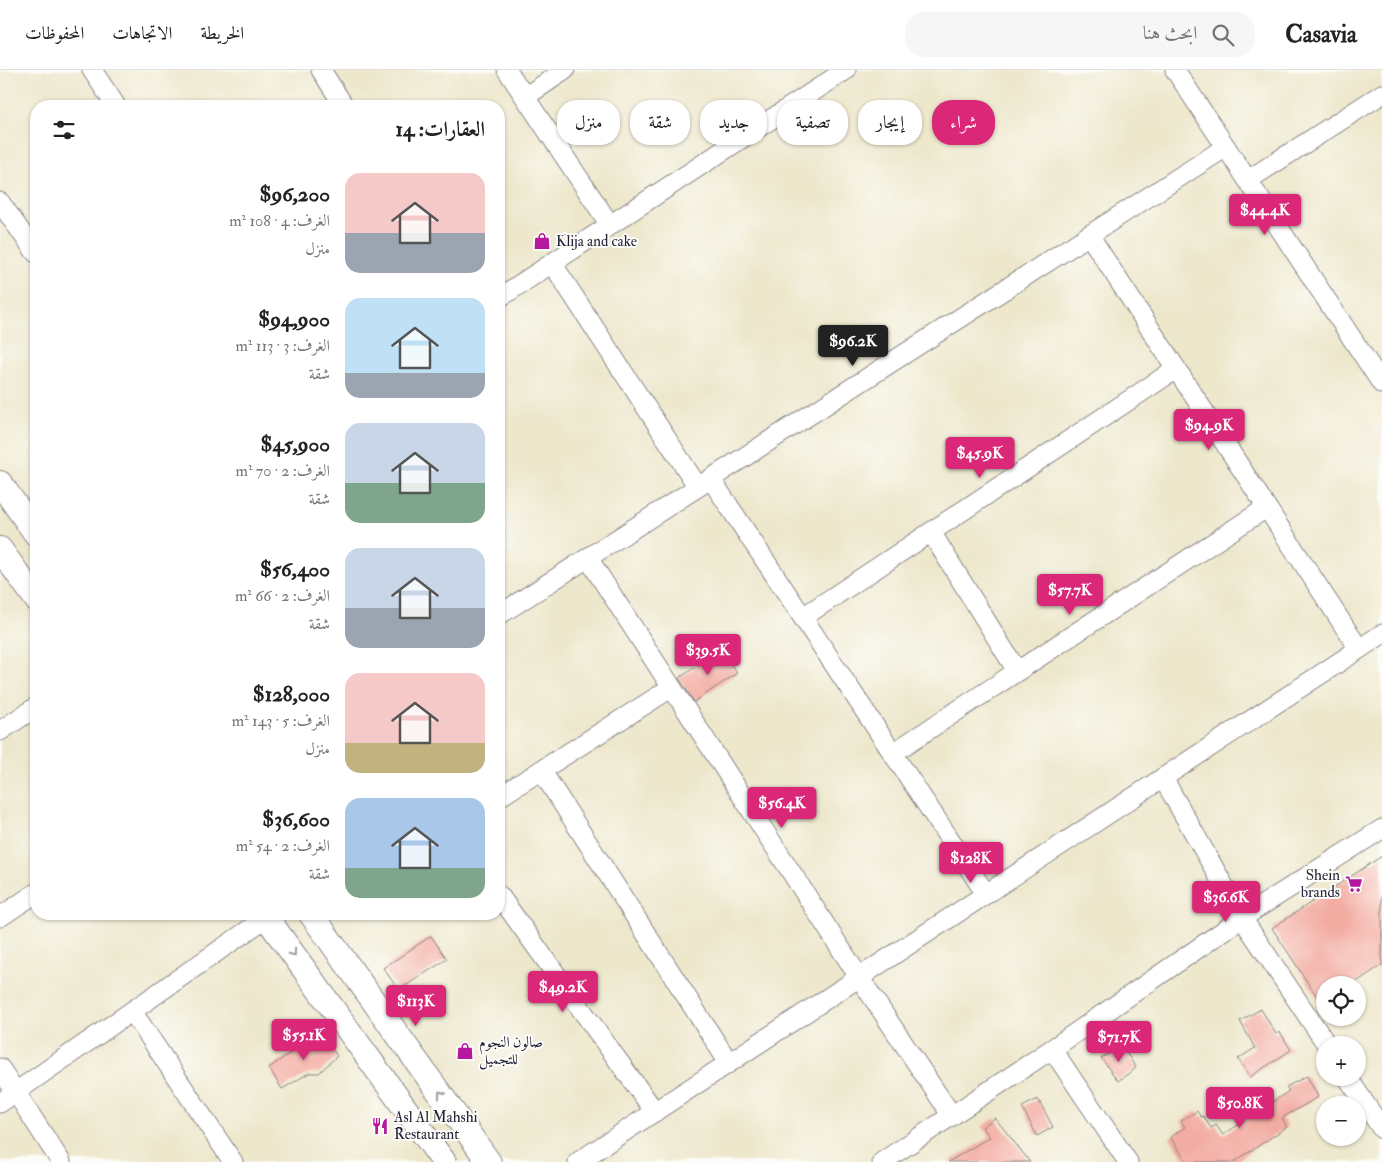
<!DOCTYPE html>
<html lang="ar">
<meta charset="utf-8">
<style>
:root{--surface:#fff;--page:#f6f6f6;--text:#222;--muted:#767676;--line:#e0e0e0;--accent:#db2777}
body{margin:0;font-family:"IM FELL Double Pica",Amiri,serif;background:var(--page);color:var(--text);direction:rtl;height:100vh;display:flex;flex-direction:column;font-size:19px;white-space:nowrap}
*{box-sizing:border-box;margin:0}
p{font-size:16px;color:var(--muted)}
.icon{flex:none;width:28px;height:28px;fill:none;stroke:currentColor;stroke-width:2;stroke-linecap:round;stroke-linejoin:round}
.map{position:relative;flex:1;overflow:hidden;direction:ltr}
.sheet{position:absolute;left:30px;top:30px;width:475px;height:820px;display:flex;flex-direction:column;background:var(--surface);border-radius:20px;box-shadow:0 1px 4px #0004;direction:rtl}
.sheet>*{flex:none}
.guide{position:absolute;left:520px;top:30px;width:475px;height:45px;direction:rtl;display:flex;gap:10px}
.controls{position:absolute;left:1316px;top:906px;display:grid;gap:10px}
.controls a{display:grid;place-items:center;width:50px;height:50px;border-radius:50%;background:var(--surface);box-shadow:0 1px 4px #0004;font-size:25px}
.price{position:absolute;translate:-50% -42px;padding:0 11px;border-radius:5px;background:var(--accent);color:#fff;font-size:16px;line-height:32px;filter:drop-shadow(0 1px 2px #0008)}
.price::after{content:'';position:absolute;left:50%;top:30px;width:15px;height:11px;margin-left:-8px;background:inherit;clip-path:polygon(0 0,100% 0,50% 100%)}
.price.on{background:#222;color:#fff}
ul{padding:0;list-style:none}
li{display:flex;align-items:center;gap:15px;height:125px;padding:0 20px}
li span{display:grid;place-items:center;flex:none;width:140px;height:100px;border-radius:15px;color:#555}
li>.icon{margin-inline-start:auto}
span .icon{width:60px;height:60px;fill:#fffc;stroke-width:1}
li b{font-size:21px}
h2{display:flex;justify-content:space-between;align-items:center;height:60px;padding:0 20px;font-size:21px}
.pill{padding:0 18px;border-radius:20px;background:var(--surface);box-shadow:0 1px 4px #0004;font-size:18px;line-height:45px}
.pill.on{background:var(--accent);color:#fff}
header{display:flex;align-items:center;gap:30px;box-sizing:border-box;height:70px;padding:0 25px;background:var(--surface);border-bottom:1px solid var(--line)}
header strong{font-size:24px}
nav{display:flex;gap:28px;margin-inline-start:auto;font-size:18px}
.search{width:350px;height:45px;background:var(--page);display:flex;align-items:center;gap:12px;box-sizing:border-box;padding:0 18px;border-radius:20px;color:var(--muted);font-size:19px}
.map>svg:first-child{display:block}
.building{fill:#f3aca2}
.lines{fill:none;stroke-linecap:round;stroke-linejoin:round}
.minor-casing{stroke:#888484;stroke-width:21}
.tertiary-casing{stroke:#888484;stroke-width:26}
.minor{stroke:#fff;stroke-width:19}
.tertiary{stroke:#fff;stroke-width:24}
.oneway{stroke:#9c9ca7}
.labels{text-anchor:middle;stroke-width:4;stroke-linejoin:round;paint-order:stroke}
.poi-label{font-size:15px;fill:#22223b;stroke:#fdfcf7;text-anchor:start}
</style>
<header>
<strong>Casavia</strong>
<div class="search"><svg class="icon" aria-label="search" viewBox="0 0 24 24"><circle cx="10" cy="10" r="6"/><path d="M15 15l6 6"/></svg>ابحث هنا</div>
<nav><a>الخريطة</a><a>الاتجاهات</a><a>المحفوظات</a></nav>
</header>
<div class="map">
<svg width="1382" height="1092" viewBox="0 0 1382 1092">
<rect width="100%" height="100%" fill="#fdfcf7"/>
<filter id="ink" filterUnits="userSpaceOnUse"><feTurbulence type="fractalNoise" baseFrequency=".02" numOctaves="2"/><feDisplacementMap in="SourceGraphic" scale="10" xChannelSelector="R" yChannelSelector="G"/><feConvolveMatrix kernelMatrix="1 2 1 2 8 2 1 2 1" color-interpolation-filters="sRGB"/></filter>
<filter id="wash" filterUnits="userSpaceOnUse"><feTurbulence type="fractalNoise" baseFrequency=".0096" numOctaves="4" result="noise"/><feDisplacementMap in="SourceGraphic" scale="20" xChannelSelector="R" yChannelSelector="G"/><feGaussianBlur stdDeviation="1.12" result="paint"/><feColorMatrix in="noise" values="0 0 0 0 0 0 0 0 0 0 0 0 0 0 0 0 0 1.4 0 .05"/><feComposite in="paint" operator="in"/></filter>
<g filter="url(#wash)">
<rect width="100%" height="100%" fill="#ede7cc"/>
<g id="blocks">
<g class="building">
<path d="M721 580 737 603 694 632 679 608Z"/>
<path d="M1382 786V895L1352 915H1325V939L1272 858Z"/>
<path d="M431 866 447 889 399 920 383 898Z"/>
<path d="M1261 939 1276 964 1280 962 1291 980 1250 1007 1238 989 1255 978 1240 951Z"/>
<path d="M320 962 337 986 319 1003H309L282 1019 269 998Z"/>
<path d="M1122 976 1136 998 1118 1011 1101 988Z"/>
<path d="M1307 1006 1318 1027 1282 1048 1287 1057 1234 1092H1187L1170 1067 1185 1057 1181 1051 1197 1041 1201 1047 1203 1046 1211 1058 1216 1055 1223 1065 1289 1021 1286 1017Z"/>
<path d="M1038 1029 1053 1057 1037 1066 1022 1037Z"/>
<path d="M995 1048 1030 1092H948L990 1067 982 1057Z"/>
</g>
</g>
</g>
<g filter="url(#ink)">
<use href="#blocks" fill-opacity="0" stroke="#888484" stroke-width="1"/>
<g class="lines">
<g class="minor-casing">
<g id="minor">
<path d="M92 0 116 36"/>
<path d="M321 0 344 36"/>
<path d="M507 0 610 155"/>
<path d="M1175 0 1382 314"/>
<path d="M525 27 565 0"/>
<path d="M1248 110 1382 24"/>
<path d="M0 132 36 183"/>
<path d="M1089 165 1359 579"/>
<path d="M552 193 698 417"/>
<path d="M499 228 846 0"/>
<path d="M711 409 986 824"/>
<path d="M931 462 1017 601"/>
<path d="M588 488 859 907 952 1046"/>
<path d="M499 545 1226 77"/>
<path d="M803 547 1176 299"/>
<path d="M0 661 36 637"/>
<path d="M893 683 1266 438"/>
<path d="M541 700 729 993"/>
<path d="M1163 708 1242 848 1327 975"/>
<path d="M499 727 671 618"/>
<path d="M499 825 655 1042"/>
<path d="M0 847 36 823"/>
<path d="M132 941 233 1092"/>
<path d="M1052 979 1128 1092"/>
<path d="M0 998 61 1092"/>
<path d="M1348 1008 1382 1059"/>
<path d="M0 1033 267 847"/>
<path d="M578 1092 1382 564"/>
<path d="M882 1092 1052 979 1242 848 1382 759"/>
</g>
</g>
<g class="tertiary-casing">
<g id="tertiary">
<path d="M0 413 36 464"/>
<path d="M0 479 36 529"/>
<path d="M264 844 444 1092"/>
<path d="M311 844 489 1092"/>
</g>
</g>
<use href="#minor" class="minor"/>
<use href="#tertiary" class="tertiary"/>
</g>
<defs><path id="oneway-chevron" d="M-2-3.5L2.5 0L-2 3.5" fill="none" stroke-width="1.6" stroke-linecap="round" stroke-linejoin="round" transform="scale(1.25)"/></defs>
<g class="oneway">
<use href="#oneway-chevron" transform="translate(293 883) rotate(54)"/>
<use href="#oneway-chevron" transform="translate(441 1024) rotate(-126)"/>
</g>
</g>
<defs>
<g id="shop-bare" transform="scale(1.35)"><path d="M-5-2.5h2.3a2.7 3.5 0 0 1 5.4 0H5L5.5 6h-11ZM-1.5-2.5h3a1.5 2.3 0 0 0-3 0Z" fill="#b5179e" stroke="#fdfcf7" stroke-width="2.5" paint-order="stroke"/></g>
<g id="supermarket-bare" transform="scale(1.35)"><path d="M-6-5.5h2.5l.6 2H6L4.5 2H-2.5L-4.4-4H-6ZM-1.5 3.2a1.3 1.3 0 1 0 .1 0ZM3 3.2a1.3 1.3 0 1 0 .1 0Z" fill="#b5179e" stroke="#fdfcf7" stroke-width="2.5" paint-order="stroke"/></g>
<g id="restaurant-bare" transform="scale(1.35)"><path d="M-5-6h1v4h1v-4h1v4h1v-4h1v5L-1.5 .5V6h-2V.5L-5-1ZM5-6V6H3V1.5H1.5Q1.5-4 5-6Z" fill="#b5179e" stroke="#fdfcf7" stroke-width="2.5" paint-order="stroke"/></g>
</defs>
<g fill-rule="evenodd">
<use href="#shop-bare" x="542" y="171"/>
<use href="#supermarket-bare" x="1354" y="814"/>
<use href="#shop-bare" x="465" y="981"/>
<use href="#restaurant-bare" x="380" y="1056"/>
</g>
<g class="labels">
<g class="poi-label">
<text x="556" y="176">Klija and cake</text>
<text x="1340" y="810" text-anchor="end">Shein<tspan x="1340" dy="17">brands</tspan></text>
<text x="479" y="977">صالون النجوم<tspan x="479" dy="17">للتجميل</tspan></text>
<text x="394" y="1052">Asl Al Mahshi<tspan x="394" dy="17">Restaurant</tspan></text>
</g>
</g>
</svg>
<div class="controls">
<a><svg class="icon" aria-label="locate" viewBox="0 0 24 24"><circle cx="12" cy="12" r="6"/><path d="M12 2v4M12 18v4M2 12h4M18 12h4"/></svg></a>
<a>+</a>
<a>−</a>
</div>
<b class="price" style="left:1265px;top:166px">$44.4K</b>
<b class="price on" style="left:853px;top:297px">$96.2K</b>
<b class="price" style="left:1209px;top:381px">$94.9K</b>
<b class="price" style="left:980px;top:409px">$45.9K</b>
<b class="price" style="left:1070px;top:546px">$57.7K</b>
<b class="price" style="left:708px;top:606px">$39.5K</b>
<b class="price" style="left:782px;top:759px">$56.4K</b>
<b class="price" style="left:971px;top:814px">$128K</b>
<b class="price" style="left:1226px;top:853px">$36.6K</b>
<b class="price" style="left:563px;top:943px">$49.2K</b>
<b class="price" style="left:416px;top:957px">$113K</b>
<b class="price" style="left:304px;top:991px">$55.1K</b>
<b class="price" style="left:1119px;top:993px">$71.7K</b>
<b class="price" style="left:1240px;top:1059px">$50.8K</b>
<div class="guide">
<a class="pill on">شراء</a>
<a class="pill">إيجار</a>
<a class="pill">تصفية</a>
<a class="pill">جديد</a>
<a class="pill">شقة</a>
<a class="pill">منزل</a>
</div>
<section class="sheet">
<h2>العقارات: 14<svg class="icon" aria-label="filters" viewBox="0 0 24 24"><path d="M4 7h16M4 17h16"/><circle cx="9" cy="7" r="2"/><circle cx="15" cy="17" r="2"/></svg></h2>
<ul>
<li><span style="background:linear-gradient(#f6c9c9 60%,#9aa5b1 0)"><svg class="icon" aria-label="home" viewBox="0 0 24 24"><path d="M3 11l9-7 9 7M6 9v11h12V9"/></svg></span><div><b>$96,200</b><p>الغرف: 4 · 108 m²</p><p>منزل</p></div></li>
<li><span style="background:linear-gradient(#bfe0f5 75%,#9aa5b1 0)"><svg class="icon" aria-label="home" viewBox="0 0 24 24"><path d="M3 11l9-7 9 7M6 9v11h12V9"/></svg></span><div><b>$94,900</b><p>الغرف: 3 · 113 m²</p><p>شقة</p></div></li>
<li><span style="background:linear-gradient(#c9d6e8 60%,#7fa58c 0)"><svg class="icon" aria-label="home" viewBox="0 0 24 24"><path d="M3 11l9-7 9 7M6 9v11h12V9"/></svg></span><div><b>$45,900</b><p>الغرف: 2 · 70 m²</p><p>شقة</p></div></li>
<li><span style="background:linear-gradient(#c9d6e8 60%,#9aa5b1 0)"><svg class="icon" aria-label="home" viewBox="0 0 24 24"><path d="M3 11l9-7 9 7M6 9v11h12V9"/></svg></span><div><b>$56,400</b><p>الغرف: 2 · 66 m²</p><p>شقة</p></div></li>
<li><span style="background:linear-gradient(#f6c9c9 70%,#c2b280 0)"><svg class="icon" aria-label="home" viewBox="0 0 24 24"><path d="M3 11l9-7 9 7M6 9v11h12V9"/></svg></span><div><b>$128,000</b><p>الغرف: 5 · 143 m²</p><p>منزل</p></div></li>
<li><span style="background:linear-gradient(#a9c7e8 70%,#7fa58c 0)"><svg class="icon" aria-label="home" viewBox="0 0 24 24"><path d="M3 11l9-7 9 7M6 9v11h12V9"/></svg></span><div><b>$36,600</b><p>الغرف: 2 · 54 m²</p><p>شقة</p></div></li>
</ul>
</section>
</div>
